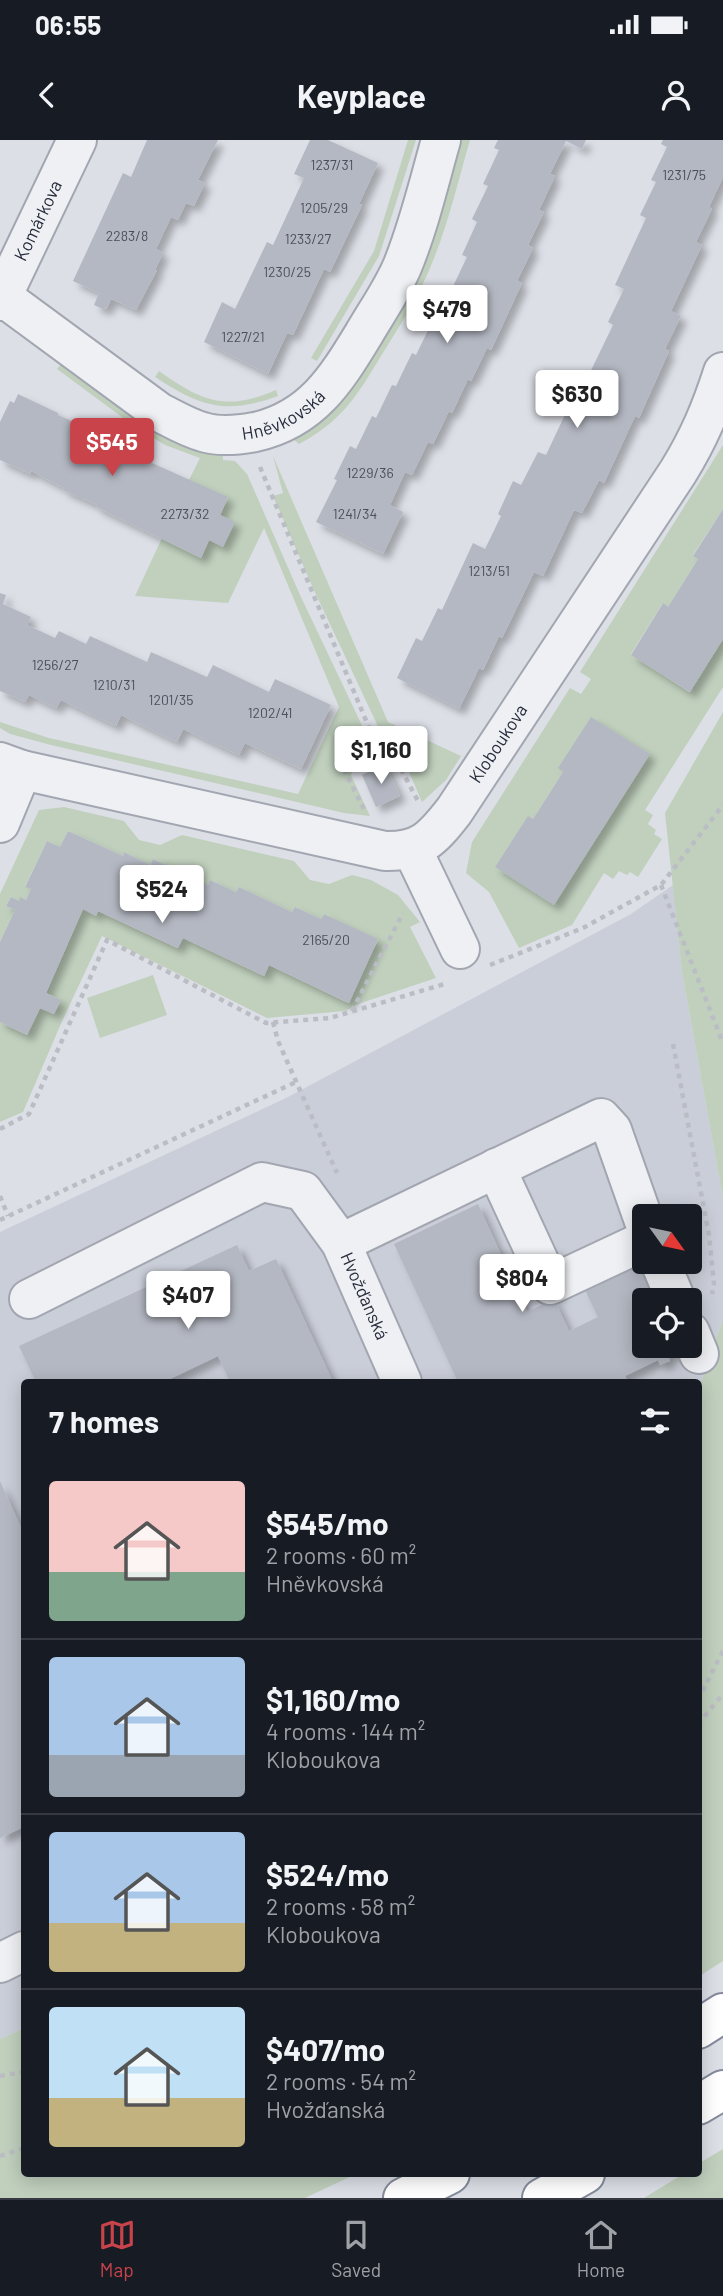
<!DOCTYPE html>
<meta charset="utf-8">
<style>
:root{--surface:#171b24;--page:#242831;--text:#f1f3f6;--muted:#9ea1a6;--line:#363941;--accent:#c9434b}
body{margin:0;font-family:Barlow,sans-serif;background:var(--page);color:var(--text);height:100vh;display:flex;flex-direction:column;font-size:26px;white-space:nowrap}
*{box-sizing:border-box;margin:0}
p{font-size:23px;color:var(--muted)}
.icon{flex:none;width:38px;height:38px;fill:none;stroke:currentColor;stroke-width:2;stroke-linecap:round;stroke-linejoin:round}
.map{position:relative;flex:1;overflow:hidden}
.sheet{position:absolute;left:21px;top:1239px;width:681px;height:798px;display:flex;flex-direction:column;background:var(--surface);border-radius:7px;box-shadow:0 4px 18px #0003}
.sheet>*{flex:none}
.needle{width:46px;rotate:123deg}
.tools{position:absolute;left:632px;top:1064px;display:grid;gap:14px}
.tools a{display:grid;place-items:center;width:70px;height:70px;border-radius:7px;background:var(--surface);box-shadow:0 4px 18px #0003;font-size:35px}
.price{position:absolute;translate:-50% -60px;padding:0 16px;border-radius:7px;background:#fff;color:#222;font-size:23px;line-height:46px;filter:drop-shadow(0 2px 4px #0008)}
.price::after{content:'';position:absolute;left:50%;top:42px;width:21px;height:16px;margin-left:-10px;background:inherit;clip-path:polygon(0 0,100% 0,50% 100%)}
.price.active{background:var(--accent);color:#fff}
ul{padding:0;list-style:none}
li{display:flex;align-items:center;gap:21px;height:175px;padding:0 28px}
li+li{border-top:2px solid var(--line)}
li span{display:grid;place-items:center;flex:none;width:196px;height:140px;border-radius:7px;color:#555}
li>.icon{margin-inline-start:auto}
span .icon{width:84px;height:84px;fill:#fffc;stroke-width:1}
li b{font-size:30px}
h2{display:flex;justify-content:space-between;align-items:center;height:84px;padding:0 28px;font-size:30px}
.status{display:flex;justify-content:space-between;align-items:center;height:49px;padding:0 35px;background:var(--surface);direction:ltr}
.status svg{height:19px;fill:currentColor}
header{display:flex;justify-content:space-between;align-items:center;height:91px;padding:0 28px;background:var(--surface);font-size:32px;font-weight:700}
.tab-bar{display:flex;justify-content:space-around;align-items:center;height:98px;border-top:2px solid var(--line);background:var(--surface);font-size:19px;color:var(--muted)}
.tab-bar a{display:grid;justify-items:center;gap:4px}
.tab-bar .active{color:var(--accent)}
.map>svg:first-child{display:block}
.built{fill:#caced8;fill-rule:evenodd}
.green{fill:#c0d0bd;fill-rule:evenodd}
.building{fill:#b4b8c2;filter:url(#shadow)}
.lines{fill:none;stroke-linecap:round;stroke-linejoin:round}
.minor-casing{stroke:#a2a6b0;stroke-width:42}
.highway-casing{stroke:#848b9c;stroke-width:42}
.path{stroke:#bbbdc4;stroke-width:4.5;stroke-dasharray:5 5;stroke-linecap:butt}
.minor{stroke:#eff0f4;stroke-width:38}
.highway{stroke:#fff;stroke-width:38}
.labels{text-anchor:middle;stroke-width:7;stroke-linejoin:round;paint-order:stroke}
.number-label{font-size:14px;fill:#4a4f5e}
.street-label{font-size:18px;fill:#262c3c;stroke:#ebeef4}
</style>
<div class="status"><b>06:55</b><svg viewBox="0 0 49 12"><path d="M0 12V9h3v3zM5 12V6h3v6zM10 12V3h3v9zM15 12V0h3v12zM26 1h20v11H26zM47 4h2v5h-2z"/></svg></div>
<header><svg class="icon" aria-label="back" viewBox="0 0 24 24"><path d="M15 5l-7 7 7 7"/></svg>Keyplace<svg class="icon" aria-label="person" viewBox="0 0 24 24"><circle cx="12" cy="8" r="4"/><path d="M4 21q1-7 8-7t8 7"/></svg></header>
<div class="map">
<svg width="723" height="2058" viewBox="0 0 723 2058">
<defs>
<filter id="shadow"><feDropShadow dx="6" dy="6" stdDeviation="3.5" flood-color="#0004"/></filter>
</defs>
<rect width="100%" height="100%" fill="#dcdfe6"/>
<path class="built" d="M673 745 682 832 723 1058V1179L698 1252V1242H24V1888L0 1899V1092L286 958 631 774ZM644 1076H690V1122H644ZM644 1160H690V1206H644Z"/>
<g class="green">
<path d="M408 0H416L379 116 317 221 311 218 374 111Z"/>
<path d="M462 0H470C457 45 446 94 426 137 414 164 397 190 381 216 357 256 342 281 299 304L293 299 310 290 343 260 409 156 426 119Z"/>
<path d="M63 222 223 311V320L235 321 247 334 300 455 367 596 366 602 351 635 370 676 344 673 51 605 10 594 0 588V582L49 598 298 654 339 567 264 388 228 463 135 456 162 398 201 418 228 358 189 340 200 318 165 305 134 286 57 229Z"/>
<path d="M159 231C201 261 226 272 276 250L278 256C225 275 201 267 155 237Z"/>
<path d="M723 305V369L693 415 698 419 668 467 662 464 631 514 689 552 723 499V547L645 670 653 675 648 684 656 690 654 694 662 699 638 737 630 732 627 735 619 731 613 739 604 733 572 785 519 808 489 752 466 733 472 702 570 548 581 554 591 539 580 532ZM591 578 649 614 495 727 528 677 533 679 563 632 559 628Z"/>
<path d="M273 316 388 582 461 616 446 640 422 662 403 618 390 612 313 448 273 356 283 353Z"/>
<path d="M723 572V1058L682 832 665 673Z"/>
<path d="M64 667 124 681 139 700 160 705 182 695 294 721 310 740 329 744 352 735 371 740 398 755 420 782 410 787 436 838 361 863 345 871 267 878 102 796 63 879 23 972 0 982V882L27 895 40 868 54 874 60 860 46 853 83 769 96 775 98 771 177 808 183 798 264 836 269 825 348 863 378 800 324 774 321 779 295 767 292 772 239 747 236 752 210 740 208 745 153 719 150 725 124 712 123 716 68 691 60 707 47 701 25 746 31 749 26 760 21 758 19 761 11 757 6 766 15 770 0 802V754L39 670Z"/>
<path d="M153 835 167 875 100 898 87 858Z"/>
<path d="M723 1179V1821L698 1837V1252Z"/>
<path d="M24 1888V2034H356L305 2058H0V1899Z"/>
<path d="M723 2009V2058H644L683 2034H698V2024Z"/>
</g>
<g class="building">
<path d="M147 0H218L198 40 205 43 194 66 186 63 178 80 171 77 156 109 163 113 155 130H157L136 170 111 159 107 168 103 169 94 165 99 153 73 141 123 33 131 37Z"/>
<path d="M310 0H328L378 23 359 64 362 65 330 132 324 129 293 195 287 193 268 234 204 202 222 162 235 169 267 102 273 105 304 38 294 34Z"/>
<path d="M498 0H586L582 9 566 1 550 34 555 36 539 70 544 72 528 105 533 108 517 141 522 143 491 210 487 208 471 241 468 239 452 273 449 271 433 304 428 302 412 335 405 332 390 365 403 372 383 414 316 382 337 340 334 339 350 306 356 309 372 276 376 278 392 245 396 246 412 213 416 215 432 182 435 184 467 117 462 115 477 82 472 79 488 46 483 44 499 10 494 8Z"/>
<path d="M663 0H723V37L709 67 712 69 696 102 702 105 671 171 681 176 665 209 669 211 639 278 635 276 604 343 599 340 582 373 574 370 543 436 534 432 502 498 499 496 483 530 479 528 459 569 397 538 416 498 422 501 438 468 442 470 473 403 485 409 501 376 498 374 513 341 521 345 538 312 546 315 577 249 581 251 613 185 608 182 624 149 615 145 646 78 640 75 656 42 651 40 667 7 661 4Z"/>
<path d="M18 254 58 273V275L92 290 90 292 123 308V310L228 357 220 375 235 382 223 407 209 400 201 418 96 367 97 365 63 350 64 348 31 331 30 334 0 320V282L10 261 14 263Z"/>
<path d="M723 369V499L690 552 631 515 663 463 668 467 698 419 693 416Z"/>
<path d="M0 453 6 455 3 464 31 477 27 485 55 498 59 491 86 504 90 496 147 522 151 512 207 537 213 525 269 552 275 539 331 565 301 629 245 603 239 615 183 589 177 602 121 575 116 586 61 560 56 568 29 555 25 562 0 551Z"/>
<path d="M591 577 650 614 554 765 495 727 528 676 533 679 563 632 558 628Z"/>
<path d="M385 624 400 656 376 667 362 635Z"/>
<path d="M68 691 123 716 124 712 150 725 153 719 208 745 210 740 236 752 239 747 292 772 295 767 321 779 324 774 378 799 349 863 269 825 264 836 183 798 178 808 98 771 96 776 83 769 46 853 61 860 54 874 40 868 27 895 0 882V802L15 770 6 766 11 757 19 761 20 757 26 760 31 749 25 747 47 701 60 707Z"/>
<path d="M478 1064 527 1172 554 1159 569 1191 598 1177 585 1150 643 1123 660 1160H644V1206H681L683 1209 668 1216 670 1221 660 1225 658 1220 625 1236 628 1242H458L394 1104Z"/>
<path d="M237 1105 249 1131 276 1119 333 1242H230L218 1216 170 1239 171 1242H36L19 1206Z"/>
<path d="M0 1341 24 1394V1687L0 1698Z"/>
</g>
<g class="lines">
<g class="minor-casing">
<g id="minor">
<path id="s1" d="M0 155 159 272C173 279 188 288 203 292 219 297 239 295 255 292 313 279 337 238 365 192 378 170 392 150 402 127 419 86 429 42 441 0"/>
<path id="s2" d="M0 161 77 0"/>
<path id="s3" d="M0 622 22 630 385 711C421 712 433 698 454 671L678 332C699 298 711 269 723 232"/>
<path d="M0 683 22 630"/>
<path d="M412 709 460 809"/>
<path d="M496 1028 550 1145 644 1101"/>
<path d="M341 1103 601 978 612 990 644 1081"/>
<path d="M660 1122 676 1160"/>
<path id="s4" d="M29 1159 262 1042 303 1051 341 1103 402 1242"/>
<path d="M690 1192 699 1214"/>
<path d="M0 1823 24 1811"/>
</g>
</g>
<g class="highway-casing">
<g id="highway">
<path d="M698 1889 723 1873"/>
<path d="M698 1965 723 1950"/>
<path d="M403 2058 450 2034"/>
<path d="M542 2058 585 2034"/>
</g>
</g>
<g class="path">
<path d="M260 327 380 614 394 616 418 661"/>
<path d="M364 669 345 632 380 614"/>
<path d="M661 745 723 903"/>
<path d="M490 825 583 788 661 745 723 665"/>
<path d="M352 871 403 773"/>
<path d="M273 882 278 901 337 1033"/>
<path d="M673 904 709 1095 714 1144 712 1154"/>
<path d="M0 989 29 974 107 800 266 883 330 878 448 843"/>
<path d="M0 1056 8 1076"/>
<path d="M0 1080 296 942"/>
<path d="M698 1560 723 1511"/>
<path d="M698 1584 723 1554"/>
<path d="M0 1936 24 1932"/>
<path d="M0 2016 24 2008"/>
</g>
<use href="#minor" class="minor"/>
<use href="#highway" class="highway"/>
</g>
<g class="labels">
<g class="number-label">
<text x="332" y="30">1237/31</text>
<text x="684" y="40">1231/75</text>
<text x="324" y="73">1205/29</text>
<text x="127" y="101">2283/8</text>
<text x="308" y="104">1233/27</text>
<text x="287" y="137">1230/25</text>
<text x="243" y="202">1227/21</text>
<text x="370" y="338">1229/36</text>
<text x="185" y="379">2273/32</text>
<text x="355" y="379">1241/34</text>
<text x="489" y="436">1213/51</text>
<text x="55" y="530">1256/27</text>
<text x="114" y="550">1210/31</text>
<text x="171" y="565">1201/35</text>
<text x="270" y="578">1202/41</text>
<text x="326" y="805">2165/20</text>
</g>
<g class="street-label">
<text dy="6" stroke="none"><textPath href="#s2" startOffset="89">Komárkova</textPath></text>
<text dy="6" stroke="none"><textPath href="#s1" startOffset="331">Hněvkovská</textPath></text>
<text dy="6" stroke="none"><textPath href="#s3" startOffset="560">Kloboukova</textPath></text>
<text dy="6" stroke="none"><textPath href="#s4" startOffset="425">Hvožďanská</textPath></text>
</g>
</g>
</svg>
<div class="tools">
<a><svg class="needle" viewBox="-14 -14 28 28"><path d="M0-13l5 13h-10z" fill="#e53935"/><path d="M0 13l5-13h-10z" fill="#9ea1a6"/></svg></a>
<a><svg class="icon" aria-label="locate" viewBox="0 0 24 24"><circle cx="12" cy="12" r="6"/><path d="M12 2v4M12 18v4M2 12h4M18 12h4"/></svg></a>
</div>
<b class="price" style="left:447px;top:205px">$479</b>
<b class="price" style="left:577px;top:290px">$630</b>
<b class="price active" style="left:112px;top:338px">$545</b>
<b class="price" style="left:381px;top:646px">$1,160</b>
<b class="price" style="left:162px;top:785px">$524</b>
<b class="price" style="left:522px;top:1174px">$804</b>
<b class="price" style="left:188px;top:1191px">$407</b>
<section class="sheet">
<h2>7 homes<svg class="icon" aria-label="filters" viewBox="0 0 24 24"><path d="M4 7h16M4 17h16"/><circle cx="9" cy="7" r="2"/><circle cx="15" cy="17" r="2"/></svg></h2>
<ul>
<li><span style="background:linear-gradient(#f6c9c9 65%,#7fa58c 0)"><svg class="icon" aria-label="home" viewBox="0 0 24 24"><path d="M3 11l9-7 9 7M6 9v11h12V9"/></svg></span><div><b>$545/mo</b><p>2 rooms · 60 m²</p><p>Hněvkovská</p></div></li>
<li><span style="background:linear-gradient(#a9c7e8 70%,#9aa5b1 0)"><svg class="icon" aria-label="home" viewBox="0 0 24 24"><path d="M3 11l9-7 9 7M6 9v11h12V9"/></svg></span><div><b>$1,160/mo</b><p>4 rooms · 144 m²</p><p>Kloboukova</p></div></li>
<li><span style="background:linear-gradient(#a9c7e8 65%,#c2b280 0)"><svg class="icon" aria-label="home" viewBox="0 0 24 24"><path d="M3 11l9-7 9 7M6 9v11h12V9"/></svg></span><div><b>$524/mo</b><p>2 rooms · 58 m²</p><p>Kloboukova</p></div></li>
<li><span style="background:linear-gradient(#bfe0f5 65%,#c2b280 0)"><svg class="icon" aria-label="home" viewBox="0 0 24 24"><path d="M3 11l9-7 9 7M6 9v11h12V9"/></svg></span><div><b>$407/mo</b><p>2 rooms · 54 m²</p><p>Hvožďanská</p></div></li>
</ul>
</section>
</div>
<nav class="tab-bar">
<a class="active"><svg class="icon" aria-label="map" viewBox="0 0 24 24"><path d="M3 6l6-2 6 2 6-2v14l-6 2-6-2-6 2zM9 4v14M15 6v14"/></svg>Map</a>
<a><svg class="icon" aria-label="saved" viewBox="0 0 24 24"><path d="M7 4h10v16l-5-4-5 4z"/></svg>Saved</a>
<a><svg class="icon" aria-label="home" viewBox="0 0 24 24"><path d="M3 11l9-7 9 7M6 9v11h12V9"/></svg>Home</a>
</nav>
